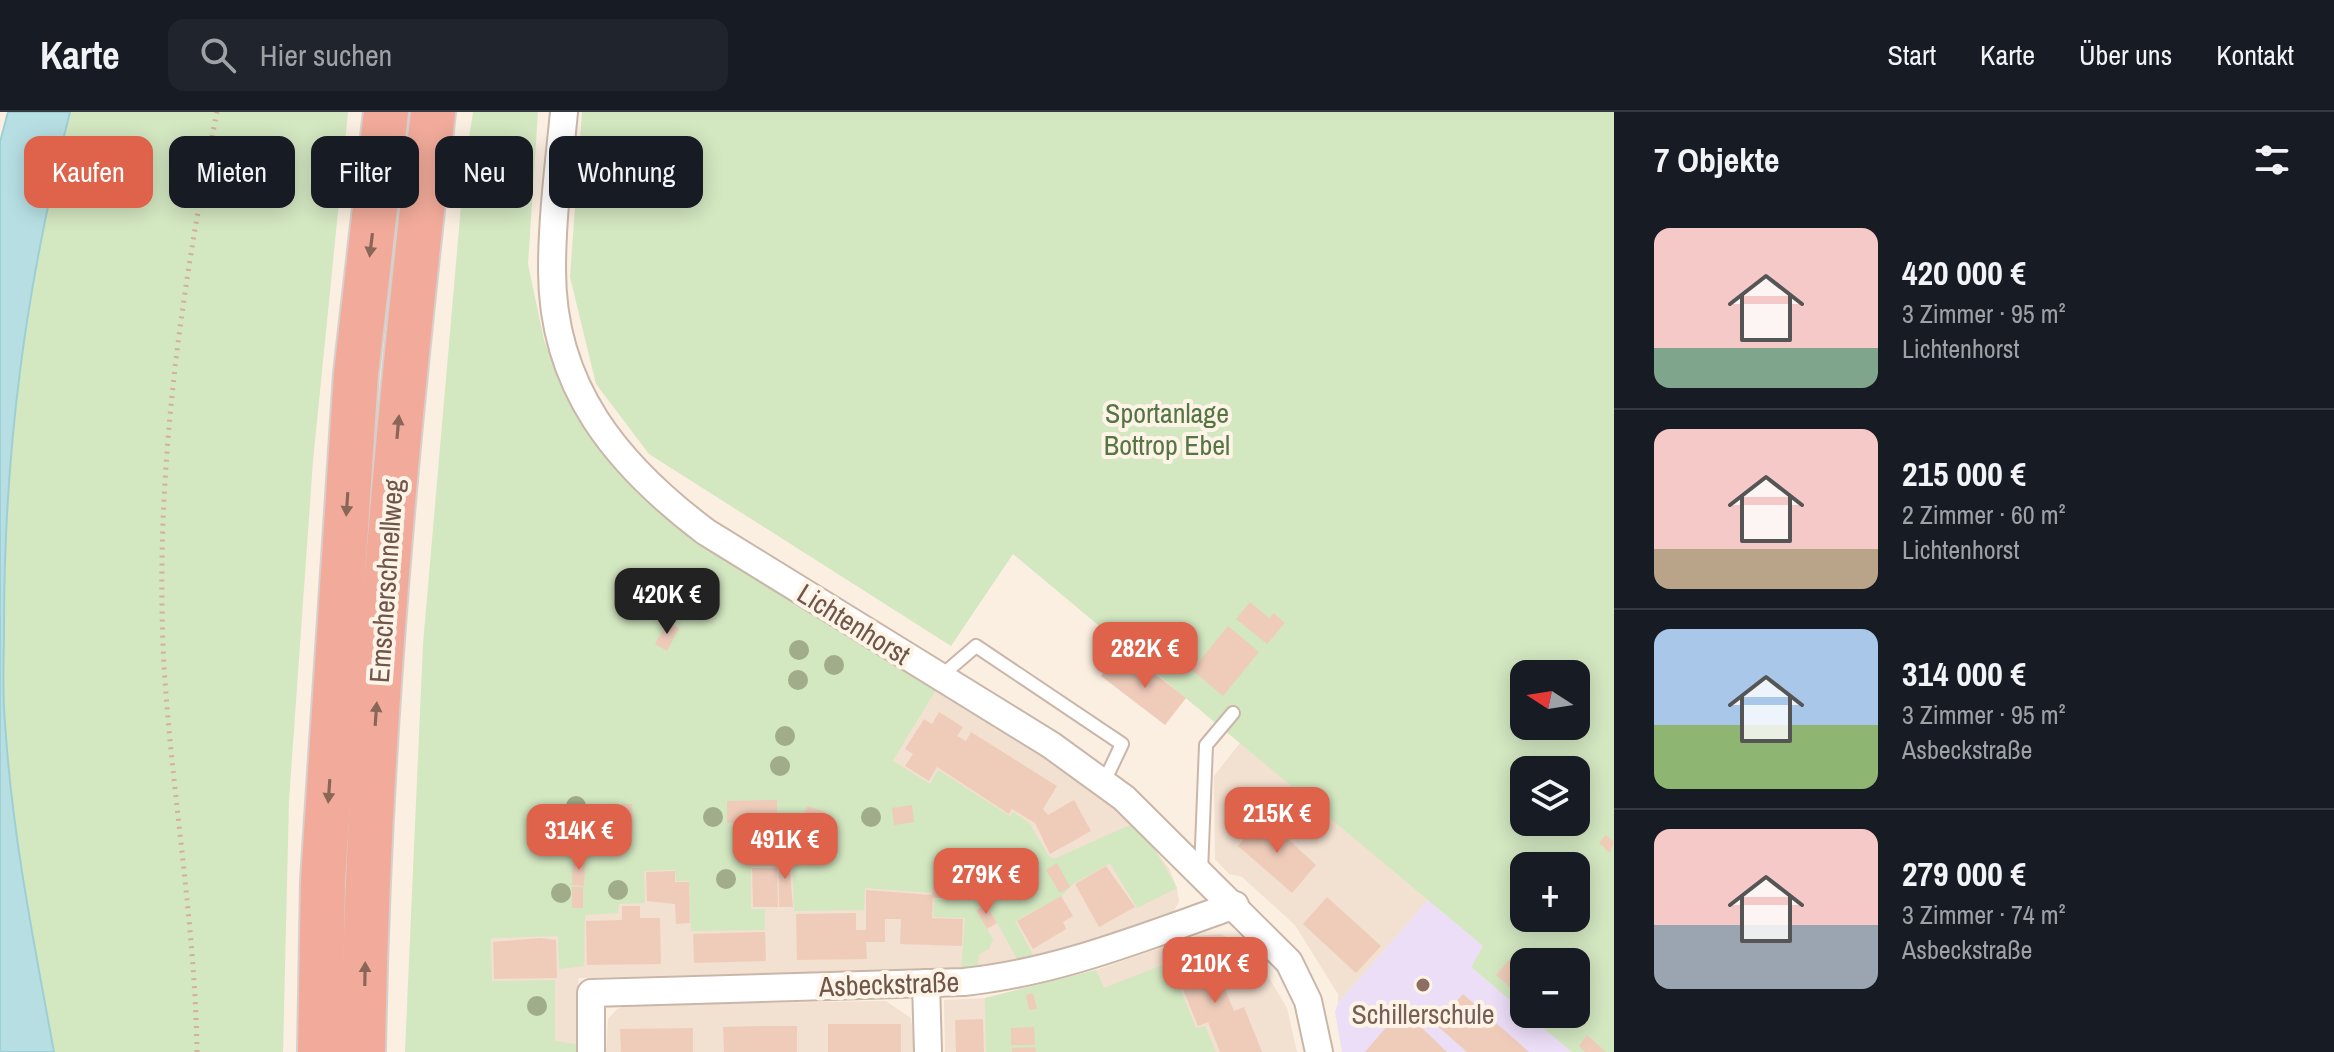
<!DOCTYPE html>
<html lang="de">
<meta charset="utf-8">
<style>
:root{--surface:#171b24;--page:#20242c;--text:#f1f3f6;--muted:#9ea1a6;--line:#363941;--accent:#df624b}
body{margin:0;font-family:"Archivo Narrow",sans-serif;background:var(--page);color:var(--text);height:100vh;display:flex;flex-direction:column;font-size:30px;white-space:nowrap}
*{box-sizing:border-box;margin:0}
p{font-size:26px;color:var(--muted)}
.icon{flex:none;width:44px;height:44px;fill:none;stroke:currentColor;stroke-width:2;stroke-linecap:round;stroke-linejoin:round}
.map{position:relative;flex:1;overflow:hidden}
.panel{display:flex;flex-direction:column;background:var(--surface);width:720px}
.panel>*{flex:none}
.banner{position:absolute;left:24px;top:24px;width:760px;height:72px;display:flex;gap:16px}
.needle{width:52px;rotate:282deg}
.fabs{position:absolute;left:1510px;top:548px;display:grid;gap:16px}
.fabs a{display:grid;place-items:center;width:80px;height:80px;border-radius:16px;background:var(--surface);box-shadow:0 4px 20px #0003;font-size:40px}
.price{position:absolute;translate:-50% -68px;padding:0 18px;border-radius:16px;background:var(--accent);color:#fff;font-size:26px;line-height:52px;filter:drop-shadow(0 2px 4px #0008)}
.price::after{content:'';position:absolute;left:50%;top:48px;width:24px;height:18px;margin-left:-12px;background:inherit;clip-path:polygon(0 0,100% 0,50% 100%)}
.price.current{background:#222;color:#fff}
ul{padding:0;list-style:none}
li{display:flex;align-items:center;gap:24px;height:200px;padding:0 40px}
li+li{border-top:2px solid var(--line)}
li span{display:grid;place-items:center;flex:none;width:224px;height:160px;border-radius:16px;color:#555}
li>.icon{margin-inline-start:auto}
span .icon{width:96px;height:96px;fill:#fffc;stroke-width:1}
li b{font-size:34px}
h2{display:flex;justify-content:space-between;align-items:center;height:96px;padding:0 40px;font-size:34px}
.pill{padding:0 28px;border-radius:16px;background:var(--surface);box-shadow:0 4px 20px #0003;font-size:28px;line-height:72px}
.pill.current{background:var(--accent);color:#fff}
header{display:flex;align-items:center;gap:48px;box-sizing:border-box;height:112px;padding:0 40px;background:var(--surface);border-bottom:2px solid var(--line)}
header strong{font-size:38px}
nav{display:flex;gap:44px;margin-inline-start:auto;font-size:28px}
.search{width:560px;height:72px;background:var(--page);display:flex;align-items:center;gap:20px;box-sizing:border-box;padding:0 28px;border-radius:16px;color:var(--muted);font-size:30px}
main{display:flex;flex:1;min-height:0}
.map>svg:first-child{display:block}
.residential{fill:#f2e0d0}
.education{fill:#ecdef7}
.green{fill:#d3e7c1;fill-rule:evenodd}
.water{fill:#b7dfe3;stroke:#9ecfd4;stroke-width:2}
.building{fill:#efccba}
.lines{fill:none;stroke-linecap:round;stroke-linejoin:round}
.lane-casing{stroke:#cab6a9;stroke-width:16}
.street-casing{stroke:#cab6a9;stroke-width:30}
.highway-casing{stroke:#d7cfcc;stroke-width:48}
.path{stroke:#d3af9e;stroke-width:5;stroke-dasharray:2 6;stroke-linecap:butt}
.lane{stroke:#fff;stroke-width:12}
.street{stroke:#fff;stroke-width:26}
.highway{stroke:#f2ab9a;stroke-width:44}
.tree{fill:#a0ac8a}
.oneway{fill:#8a6659}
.education-dot{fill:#8d6e63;stroke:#fef3e7;stroke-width:3}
.labels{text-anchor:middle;stroke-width:8;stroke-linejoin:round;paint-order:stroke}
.park-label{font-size:28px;fill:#557642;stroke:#fef3e7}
.street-label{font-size:28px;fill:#705549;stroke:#fef3e7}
.education-label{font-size:28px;fill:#785e54;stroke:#fef3e7}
</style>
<header>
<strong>Karte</strong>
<div class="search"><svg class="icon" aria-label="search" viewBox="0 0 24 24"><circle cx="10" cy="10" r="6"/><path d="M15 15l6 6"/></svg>Hier suchen</div>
<nav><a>Start</a><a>Karte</a><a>Über uns</a><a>Kontakt</a></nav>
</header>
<main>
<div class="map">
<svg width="1614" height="940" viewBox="0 0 1614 940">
<rect width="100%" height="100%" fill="#fbefe1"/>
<g class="residential">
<path d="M939 573 1092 675 1145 725 1169 756 1177 776 1179 790 1173 800 1106 827 1035 847 977 856 578 866 580 940H452L470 681 893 649Z"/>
<path d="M1240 631 1428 788 1338 891V882L1295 813 1242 765 1229 762 1215 747 1214 664Z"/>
<path d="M1221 822 1239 832 1262 854 1287 896 1297 940H945L944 888 985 886 1096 858 1196 824Z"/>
<path d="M886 889 911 906 915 940H606L608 907 617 897 628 893Z"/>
</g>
<path class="education" d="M1428 788 1483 834 1471 855 1572 940H1342L1335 900 1338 891Z"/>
<g class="green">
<path d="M70 0H348L313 349 289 688 283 940H54C34 831 12 722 5 611 2 579 4 546 4 514 4 336 26 173 70 0Z"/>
<path d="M473 0H538L528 152 544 228 561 272 593 329 626 365 939 573 893 649 930 672 938 658 1010 704 1013 700 1030 712 1048 743 1054 747 1130 713 1155 738 1177 776 1137 796 1110 751 1073 772 1062 784 1015 809 1035 847 1019 850 986 791 975 797 993 828 989 837 979 842 977 856 961 857 965 806 933 805 934 787 951 788V774H932L931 781 865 776 864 798 794 799 792 738H778L777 754 751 755V797H765V818L691 819 689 769H676L675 758 644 759 645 791 619 792 618 801 585 803 584 854 559 857 558 824 491 826 492 869 555 868V929L580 933V940H405L423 532 464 59Z"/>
<path d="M582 0H1614V940H1572L1526 902H1576V850H1524V900L1471 855 1483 834 1013 442 951 534 649 342 596 272 570 165ZM1524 562H1576V614H1524ZM1524 658H1576V710H1524ZM1524 754H1576V806H1524Z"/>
<path d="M1170 850 1196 916 1205 914 1216 940H986L985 886 1096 858 1104 876Z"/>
</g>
<path class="water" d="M8 0H70C26 173 4 336 4 514 4 546 2 579 5 611 12 722 34 831 54 940H0V30Z"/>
<g class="building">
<path d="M1250 490 1269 506 1274 501 1285 511 1267 532 1236 507Z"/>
<path d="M667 510 679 516 667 539 655 532Z"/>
<path d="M1228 514 1259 540 1223 584 1192 558Z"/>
<path d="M1113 547 1130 560 1139 549 1186 586 1165 613 1101 564Z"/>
<path d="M939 600 963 615 957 624 966 629 971 620 1057 674 1043 697 1048 703 1074 688 1091 719 1050 742 1035 711 1012 697 1009 702 937 655 929 669 905 654 913 642 905 637 924 607 932 612Z"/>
<path d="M777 688V710L727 711V689Z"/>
<path d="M621 692H632L633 721 622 722Z"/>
<path d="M912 693 914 710 894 713 892 696Z"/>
<path d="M807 694 825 700 821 714 802 709Z"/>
<path d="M1263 704 1316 753 1292 781 1238 734Z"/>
<path d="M1606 723 1614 730 1610 741 1599 731Z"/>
<path d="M778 739H788L793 795H779Z"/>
<path d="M573 747H585L584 774 572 773Z"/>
<path d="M1057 751 1070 775 1060 781 1046 758Z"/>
<path d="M1106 754 1135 795 1099 815 1075 772Z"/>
<path d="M752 756H777L778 795H753Z"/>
<path d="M675 759V770H689L690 811 676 812 675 792 647 789 646 760Z"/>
<path d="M933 774 951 775 950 786H933L932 806 963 807 962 834 900 832 901 807H885V830H866L867 847 797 848 796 802 856 801V818H866V778L932 783Z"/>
<rect x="572" y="775" width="11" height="21"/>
<path d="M1061 784 1073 804 1063 810 1066 817 1033 837 1017 809Z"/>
<path d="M1327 785 1381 834 1356 861 1303 812Z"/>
<path d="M986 792 997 811 987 817 976 798Z"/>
<path d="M622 794H640V806H660L661 852 587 853 586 809 622 808Z"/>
<path d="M765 820 766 849 694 851 693 822Z"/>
<path d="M540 826 556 828 557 866 494 867 493 830Z"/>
<path d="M1209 839 1234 899 1244 895 1262 940H1220L1208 910 1198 914 1173 853Z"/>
<path d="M1509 848 1524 861 1511 876 1496 863Z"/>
<path d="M1033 881 1037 897 1029 898 1026 883Z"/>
<path d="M1463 882 1529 940H1467L1435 912Z"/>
<path d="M1402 897 1447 940H1365Z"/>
<path d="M983 907 984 940H956L955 908Z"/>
<rect x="828" y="912" width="73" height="28"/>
<path d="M759 914H797V940H724L723 915Z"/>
<path d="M1034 915 1035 933H1011V916Z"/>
<path d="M693 916V940H621L620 917Z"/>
<path d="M1587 923 1606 940H1585L1579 934Z"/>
<path d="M1035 935 1036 940H1012V936Z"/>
</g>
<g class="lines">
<g class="lane-casing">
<g id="lane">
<path d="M940 565 976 534 1122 632 1104 670"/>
<path d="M1201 760 1206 633 1233 601"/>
</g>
</g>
<g class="street-casing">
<g id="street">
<path d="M564 0C559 52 552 105 552 158 552 275 617 353 706 420L1051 633 1124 686 1289 850 1308 889 1319 940"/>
<path d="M926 871 928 940"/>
<path d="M591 940V881L964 870C1059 860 1146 824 1235 793"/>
</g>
</g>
<g class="highway-casing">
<g id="highway">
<path d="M320 940 323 768 356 262 386 0"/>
<path d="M363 940C368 625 397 313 433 0"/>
</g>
</g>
<path class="path" d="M197 940C195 811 172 683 164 554 154 368 180 182 217 0"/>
<use href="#lane" class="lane"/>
<use href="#street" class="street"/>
<use href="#highway" class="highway"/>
</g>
<g class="tree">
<circle cx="799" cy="538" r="10"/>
<circle cx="834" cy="553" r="10"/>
<circle cx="798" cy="568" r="10"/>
<circle cx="785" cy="624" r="10"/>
<circle cx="780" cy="654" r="10"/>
<circle cx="576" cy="694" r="10"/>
<circle cx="713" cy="705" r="10"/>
<circle cx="871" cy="705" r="10"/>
<circle cx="581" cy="728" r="10"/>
<circle cx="993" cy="747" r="10"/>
<circle cx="726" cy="767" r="10"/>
<circle cx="618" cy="778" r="10"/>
<circle cx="561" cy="781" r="10"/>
<circle cx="537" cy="894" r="10"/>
</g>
<defs><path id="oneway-solid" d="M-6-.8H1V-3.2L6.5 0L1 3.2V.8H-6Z" transform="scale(2)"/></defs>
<g class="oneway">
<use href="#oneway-solid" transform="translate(371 133) rotate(97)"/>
<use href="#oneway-solid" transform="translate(398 315) rotate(-85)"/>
<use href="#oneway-solid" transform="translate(347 392) rotate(94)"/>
<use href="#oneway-solid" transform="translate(376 602) rotate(-86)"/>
<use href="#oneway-solid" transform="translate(329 679) rotate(94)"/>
<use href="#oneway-solid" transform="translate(365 862) rotate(-89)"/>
</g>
<circle class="education-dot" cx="1423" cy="873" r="8"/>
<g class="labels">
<g class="park-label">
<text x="1167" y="311">Sportanlage<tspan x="1167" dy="32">Bottrop Ebel</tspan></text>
</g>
<g class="street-label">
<text transform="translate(386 469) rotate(-86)" y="10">Emscherschnellweg</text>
<text transform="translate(854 512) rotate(32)" y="10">Lichtenhorst</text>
<text transform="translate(889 872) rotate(-2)" y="10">Asbeckstraße</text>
</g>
<g class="education-label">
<text x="1423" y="912">Schillerschule</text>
</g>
</g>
</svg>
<div class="fabs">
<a><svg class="needle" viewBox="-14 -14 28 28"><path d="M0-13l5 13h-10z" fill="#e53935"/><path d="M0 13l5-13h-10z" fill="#9ea1a6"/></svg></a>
<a><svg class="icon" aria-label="layers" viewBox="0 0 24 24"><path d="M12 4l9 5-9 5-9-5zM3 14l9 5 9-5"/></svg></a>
<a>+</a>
<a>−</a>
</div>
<b class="price current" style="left:667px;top:524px">420K €</b>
<b class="price" style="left:1145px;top:578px">282K €</b>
<b class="price" style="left:1277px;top:743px">215K €</b>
<b class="price" style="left:579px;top:760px">314K €</b>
<b class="price" style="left:785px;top:769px">491K €</b>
<b class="price" style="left:986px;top:804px">279K €</b>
<b class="price" style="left:1215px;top:893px">210K €</b>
<div class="banner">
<a class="pill current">Kaufen</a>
<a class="pill">Mieten</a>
<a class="pill">Filter</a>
<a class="pill">Neu</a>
<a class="pill">Wohnung</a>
</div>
</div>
<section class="panel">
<h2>7 Objekte<svg class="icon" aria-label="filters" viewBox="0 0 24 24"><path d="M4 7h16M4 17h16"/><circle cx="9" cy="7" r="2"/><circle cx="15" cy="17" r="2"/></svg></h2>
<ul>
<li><span style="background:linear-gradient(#f6c9c9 75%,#7fa58c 0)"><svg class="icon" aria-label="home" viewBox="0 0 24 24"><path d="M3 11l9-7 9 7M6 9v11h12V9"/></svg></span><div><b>420 000 €</b><p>3 Zimmer · 95 m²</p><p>Lichtenhorst</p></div></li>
<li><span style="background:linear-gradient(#f6c9c9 75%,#b9a48a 0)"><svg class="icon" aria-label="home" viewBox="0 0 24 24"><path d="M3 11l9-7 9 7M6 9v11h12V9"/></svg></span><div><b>215 000 €</b><p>2 Zimmer · 60 m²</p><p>Lichtenhorst</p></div></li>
<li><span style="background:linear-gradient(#a9c7e8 60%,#8fb573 0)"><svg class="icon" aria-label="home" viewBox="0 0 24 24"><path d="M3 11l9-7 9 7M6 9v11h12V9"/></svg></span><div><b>314 000 €</b><p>3 Zimmer · 95 m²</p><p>Asbeckstraße</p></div></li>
<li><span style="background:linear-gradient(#f6c9c9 60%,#9aa5b1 0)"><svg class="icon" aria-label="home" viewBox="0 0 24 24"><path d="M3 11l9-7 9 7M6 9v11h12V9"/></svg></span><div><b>279 000 €</b><p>3 Zimmer · 74 m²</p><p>Asbeckstraße</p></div></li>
</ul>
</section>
</main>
